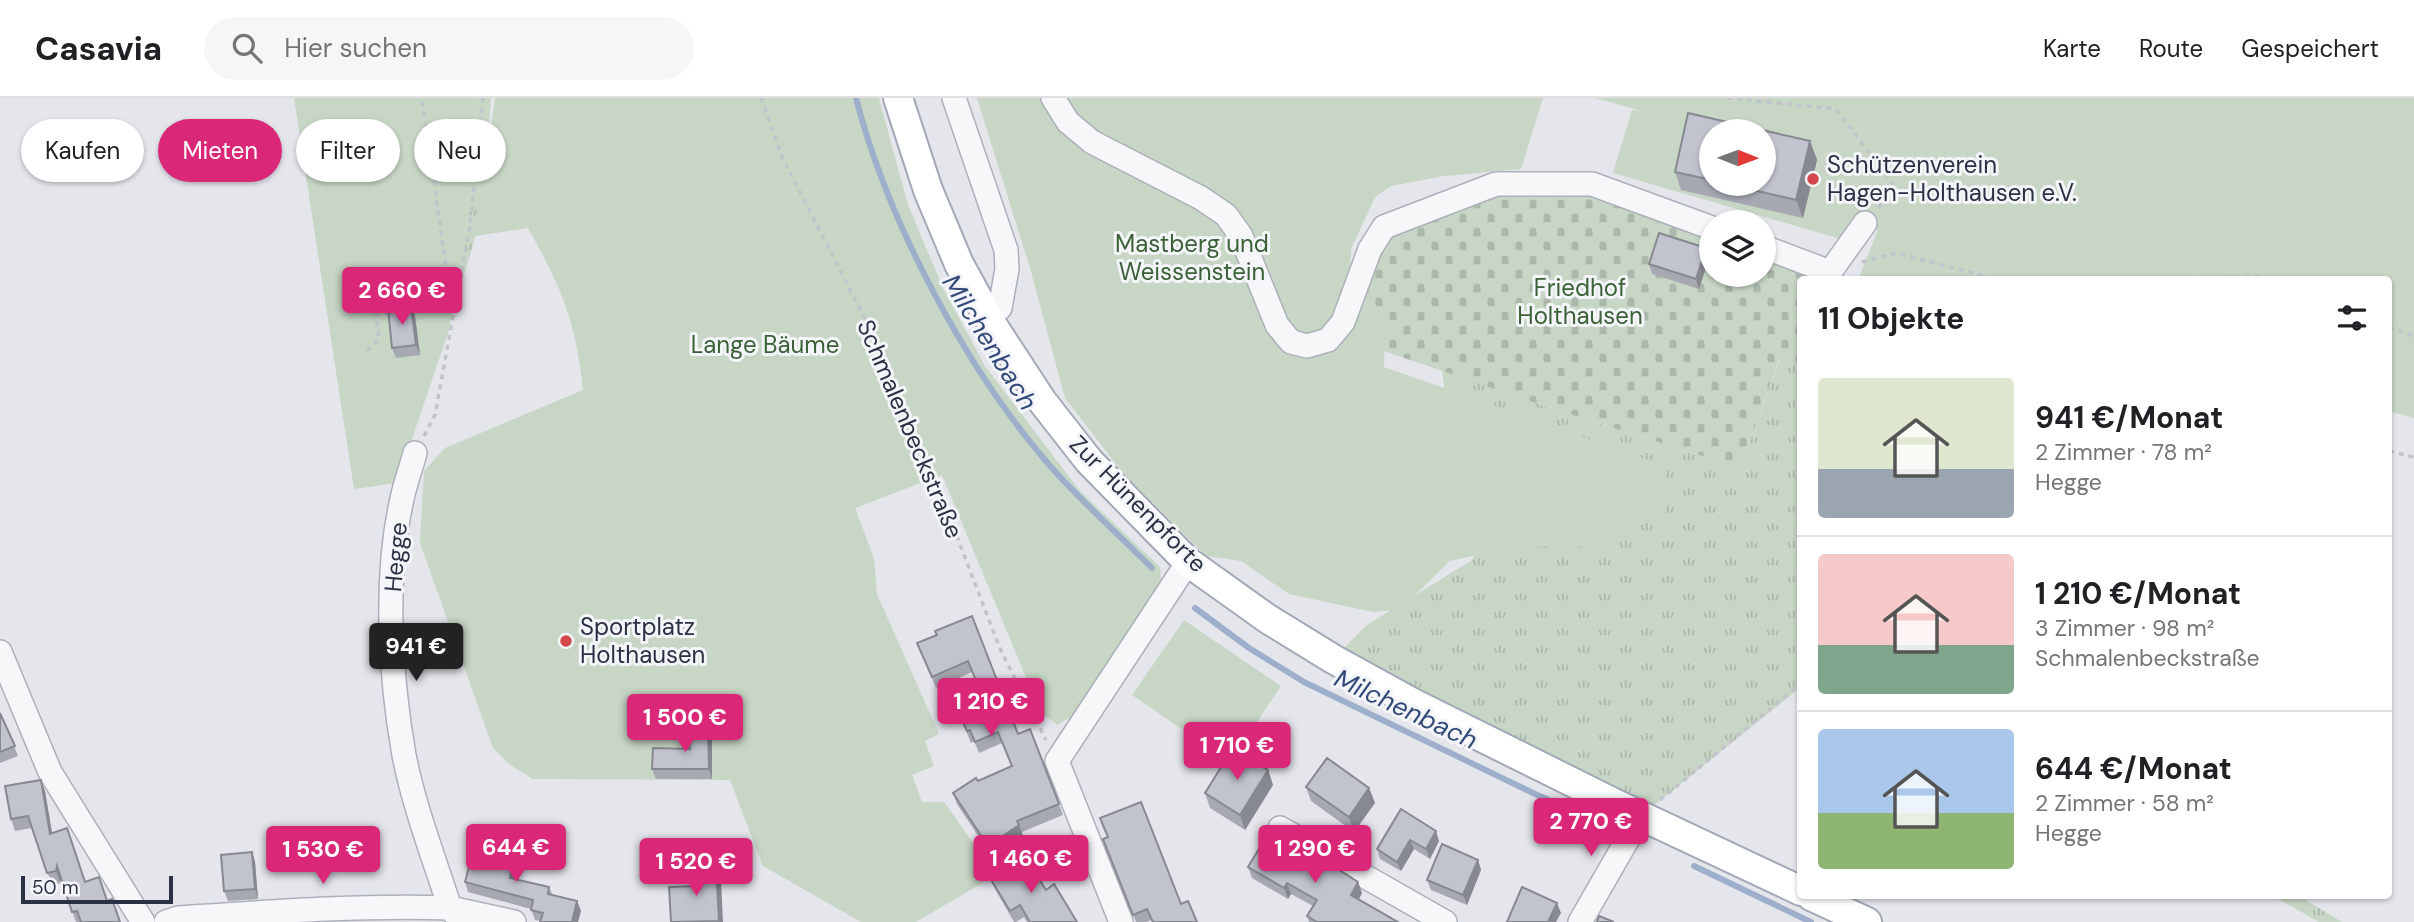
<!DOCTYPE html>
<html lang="de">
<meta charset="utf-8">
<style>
:root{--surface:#fff;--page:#f6f6f6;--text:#202124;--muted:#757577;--line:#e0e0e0;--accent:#db2777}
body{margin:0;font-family:"DM Sans",sans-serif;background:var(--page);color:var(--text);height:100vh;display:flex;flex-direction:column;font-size:26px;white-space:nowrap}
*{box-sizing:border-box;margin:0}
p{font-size:23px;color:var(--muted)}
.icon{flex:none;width:38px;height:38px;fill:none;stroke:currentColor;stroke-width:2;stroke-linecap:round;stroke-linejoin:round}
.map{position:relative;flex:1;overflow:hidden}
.drawer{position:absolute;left:1797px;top:178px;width:595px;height:623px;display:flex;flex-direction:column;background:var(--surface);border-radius:7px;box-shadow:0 2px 5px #0004}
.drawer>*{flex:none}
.guide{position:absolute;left:21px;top:21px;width:665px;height:63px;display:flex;gap:14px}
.needle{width:46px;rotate:91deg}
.fabs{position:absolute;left:1699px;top:21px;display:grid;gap:14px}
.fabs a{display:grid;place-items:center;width:77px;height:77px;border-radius:50%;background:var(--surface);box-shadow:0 2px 5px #0004;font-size:35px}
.scale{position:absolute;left:21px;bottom:18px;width:152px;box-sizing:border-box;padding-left:7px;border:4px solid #2b3145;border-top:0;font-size:19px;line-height:24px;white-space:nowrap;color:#2b3145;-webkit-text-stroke:5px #f4f5f9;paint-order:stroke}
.price{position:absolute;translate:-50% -60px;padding:0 16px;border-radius:7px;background:var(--accent);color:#fff;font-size:23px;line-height:46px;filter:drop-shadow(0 2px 4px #0008)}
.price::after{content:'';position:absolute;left:50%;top:42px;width:21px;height:16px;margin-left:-10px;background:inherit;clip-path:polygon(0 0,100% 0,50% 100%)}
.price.selected{background:#222;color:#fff}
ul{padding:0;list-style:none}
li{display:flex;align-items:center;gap:21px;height:175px;padding:0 21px}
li+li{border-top:2px solid var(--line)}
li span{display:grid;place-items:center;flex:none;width:196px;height:140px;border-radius:7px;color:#555}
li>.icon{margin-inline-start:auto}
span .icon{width:84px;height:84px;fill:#fffc;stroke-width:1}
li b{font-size:30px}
h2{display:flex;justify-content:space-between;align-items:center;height:84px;padding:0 21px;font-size:30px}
.tag{padding:0 24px;border-radius:32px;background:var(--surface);box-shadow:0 2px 5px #0004;font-size:24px;line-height:63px}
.tag.selected{background:var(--accent);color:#fff}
header{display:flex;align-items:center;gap:42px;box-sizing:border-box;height:98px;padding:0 35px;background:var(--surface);border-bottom:2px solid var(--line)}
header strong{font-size:33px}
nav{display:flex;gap:38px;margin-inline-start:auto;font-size:24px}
.search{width:490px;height:63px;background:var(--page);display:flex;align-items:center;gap:18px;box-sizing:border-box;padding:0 24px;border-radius:38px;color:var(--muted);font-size:26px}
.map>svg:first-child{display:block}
.grass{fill:url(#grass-tufts)}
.cemetery{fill:url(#cemetery-stones)}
.park{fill:#c7d6c5;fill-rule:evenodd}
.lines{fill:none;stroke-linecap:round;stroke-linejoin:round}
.stream{stroke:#9eafcc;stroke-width:6}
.minor-casing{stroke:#acb0ba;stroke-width:26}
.major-casing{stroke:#a2a8b8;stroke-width:32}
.path{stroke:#c2c4cb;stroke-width:3.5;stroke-dasharray:5 5;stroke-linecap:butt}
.minor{stroke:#f7f7fa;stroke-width:23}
.major{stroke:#fff;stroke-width:28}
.wall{fill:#a6a9b2;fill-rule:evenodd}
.shaded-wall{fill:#878991}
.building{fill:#c1c4cf;stroke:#878991;stroke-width:2}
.poi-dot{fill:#d2474a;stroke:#f4f5f9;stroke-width:2.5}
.labels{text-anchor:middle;stroke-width:6;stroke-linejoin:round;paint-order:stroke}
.poi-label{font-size:24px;fill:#2b3145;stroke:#f4f5f9;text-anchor:start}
.park-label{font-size:24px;fill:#3a6137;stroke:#f4f5f9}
.street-label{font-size:24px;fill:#2b3145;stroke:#f4f5f9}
.water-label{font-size:26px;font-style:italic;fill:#334a7a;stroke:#f4f5f9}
</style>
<header>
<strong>Casavia</strong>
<div class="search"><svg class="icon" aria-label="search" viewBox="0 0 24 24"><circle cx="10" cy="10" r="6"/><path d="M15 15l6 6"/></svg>Hier suchen</div>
<nav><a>Karte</a><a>Route</a><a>Gespeichert</a></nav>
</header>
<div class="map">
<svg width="2414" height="824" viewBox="0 0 2414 824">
<defs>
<pattern id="grass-tufts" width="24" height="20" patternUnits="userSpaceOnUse" patternTransform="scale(1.75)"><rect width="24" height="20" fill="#c7d6c5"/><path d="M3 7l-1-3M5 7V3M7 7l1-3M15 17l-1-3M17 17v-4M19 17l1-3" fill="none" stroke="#abb8ab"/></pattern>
<pattern id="cemetery-stones" width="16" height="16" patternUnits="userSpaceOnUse" patternTransform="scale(1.75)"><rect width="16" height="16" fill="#c7d6c5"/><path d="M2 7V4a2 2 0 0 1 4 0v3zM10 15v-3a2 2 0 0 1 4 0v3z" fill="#abb8ab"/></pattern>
</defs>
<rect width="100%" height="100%" fill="#e4e6ec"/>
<g class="grass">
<path d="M479 0H491L482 117 449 226 466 127Z"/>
<path d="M1780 261 1801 270V594L1796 593 1641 718 1333 561 1367 527 1472 462 1488 433 1448 318 1442 272 1547 309 1740 370Z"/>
<path d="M2273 798H2299L2342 824H2319Z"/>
</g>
<path class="cemetery" d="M1497 89 1591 90 1711 133 1712 177H1764V152L1835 177 1857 182H1801V270L1779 262 1740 370 1547 309 1340 238 1383 141Z"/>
<g class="park">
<path d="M294 0H479L466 127 449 232 397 385 354 391Z"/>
<path d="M495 0H879L908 107 943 190 985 268 1080 393 1160 469 1161 482 1072 618 1057 627 1040 613 942 377 855 410 874 460 877 496 939 636 925 643 934 668 912 677 922 704H944L996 777 916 824H861L763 768 730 682 533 681 510 667 493 650 420 445 424 373 445 350 583 292C576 223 561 189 528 130L475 138Z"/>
<path d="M977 0H1543L1521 71 1444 78 1391 88 1375 99 1351 151 1349 190 1366 198 1385 234 1384 269 1666 368 1665 416 1607 432 1592 450 1568 447 1504 451 1450 463 1414 498 1394 512 1373 514 1289 496 1241 463 1206 458 1122 374 1065 300 1030 170Z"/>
<path d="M1595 0H2414V320L2389 313V182H1858L1877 134 1873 116 1858 146 1613 75 1632 12 1642 13ZM1712 33H1764V86H1712Z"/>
<path d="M1184 522 1281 588 1230 664 1132 597Z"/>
</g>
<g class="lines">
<g class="stream">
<path d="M856 0C889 128 972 283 1061 380 1090 411 1122 440 1152 470"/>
<path d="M1195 510 1249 550 1304 584 1533 695 1610 729"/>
<path d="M1694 768 1811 824"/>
</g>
<g class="minor-casing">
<g id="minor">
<path d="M954 0 1006 152 1007 171 1000 210 988 219"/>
<path d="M1053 0 1068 24 1092 44 1201 100 1226 117 1241 138 1277 227 1291 244 1307 248 1328 242 1343 224 1370 151 1384 129 1496 86H1592L1712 130"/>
<path d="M1764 149 1830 174 1865 125"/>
<path d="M415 355C411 370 405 386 402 401 384 479 390 578 404 657 414 709 434 760 450 810L514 824"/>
<path d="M0 554 50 674 143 824"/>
<path d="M1280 730 1445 824"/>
<path d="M166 824 178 820C269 814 359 807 450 810L460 822"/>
<path d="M1121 824 1057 663 1188 464"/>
<path d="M1580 824 1641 718"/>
</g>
</g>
<g class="major-casing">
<g id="major">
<path d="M898 0 928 92 959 166 993 228 1042 303 1089 363 1188 464 1268 521 1333 561 1413 605 1618 707 1801 793"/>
<path d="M1811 798 1867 824"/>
</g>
</g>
<g class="path">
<path d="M761 0 783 61 867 225 946 410 1001 553 1046 642"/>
<path d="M1727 0 1836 11 1896 90 1878 110"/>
<path d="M1862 164 1896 155 2000 182"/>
<path d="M1853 179 1866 182"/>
<path d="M2095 182 2258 178 2268 182"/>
<path d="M410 212 451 205 422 0"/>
<path d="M2389 229 2414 238"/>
<path d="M367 253 379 241 376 217 392 214"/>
<path d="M424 338 435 317 470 127 483 0"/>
<path d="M2389 353 2414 359"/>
<path d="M1660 702 1801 585"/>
</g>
<use href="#minor" class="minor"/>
<use href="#major" class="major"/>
</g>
<g class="wall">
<path d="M1688 15 1810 43 1817 62 1803 120 1681 92 1675 74ZM1712 33H1764V86H1712Z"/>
<path d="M1706 150 1709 160 1699 191 1652 176 1649 166Z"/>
<path d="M411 208 415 218 420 257 396 260 392 250Z"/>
<path d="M972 518 1018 636 1030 631 1063 717 1022 734 1023 738 992 759 957 706 953 695 978 683 1012 668 1002 645 979 655 974 643 971 645 960 618 962 617 981 595 972 574 936 590 917 545 936 537Z"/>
<path d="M0 615 18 658 0 665Z"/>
<path d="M708 631 712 641V681H656L652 671 690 651Z"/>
<path d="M1268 672 1273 687 1245 732 1210 710 1205 695Z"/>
<path d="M1306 689 1369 690 1375 705 1354 734 1311 703Z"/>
<path d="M45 693 52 735 85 784 107 803 120 824H76L61 781V785L52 787 32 730 15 733 11 721Z"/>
<path d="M1401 711 1439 743 1430 761 1414 751 1401 773 1380 761 1377 751Z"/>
<path d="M1103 741 1181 806 1197 824H1152L1151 822 1147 824H1136Z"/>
<path d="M515 752 519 761 515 781 549 789 553 798 577 803 581 813 541 823 535 822 531 811 468 794 465 784 489 753Z"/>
<path d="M252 754 255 764 258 801 228 803 224 793Z"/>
<path d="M1478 762 1481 772 1467 807 1431 792 1427 782Z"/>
<path d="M1248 769H1317L1358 784 1362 795 1359 801 1398 824H1309L1307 818 1313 808 1291 796 1288 801 1252 780Z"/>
<path d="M990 780 1046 792 1077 824H1027L1024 819 1016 824H1014L995 791Z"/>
</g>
<g class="shaded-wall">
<path d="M1810 43 1817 62 1803 120 1796 102Z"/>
<path d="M1706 150 1709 160 1699 191 1696 181Z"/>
<path d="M411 208 415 218 420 257 416 247Z"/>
<path d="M708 631 712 641V681L709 671Z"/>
<path d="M1268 672 1273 687 1245 732 1240 717Z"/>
<path d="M41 682 45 693 54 747 50 736Z"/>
<path d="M1369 690 1375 705 1354 734 1349 719Z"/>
<path d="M1019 727 1023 738 992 759 988 748Z"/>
<path d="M1436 733 1439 743 1430 761 1426 751Z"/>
<path d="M1410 742 1414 751 1401 773 1397 764Z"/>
<path d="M515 752 519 761 514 790 510 780Z"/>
<path d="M252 754 255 764 258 801 255 791Z"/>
<path d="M1478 762 1481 772 1467 807 1463 797Z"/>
<path d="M57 768 61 780V785L56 773Z"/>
<path d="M716 768 721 783 723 824H719Z"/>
<path d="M1358 784 1362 795 1355 808 1351 797Z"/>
<path d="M1287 785 1291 796 1288 801 1284 790Z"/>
<path d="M577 803 581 813 578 824H572Z"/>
<path d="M1557 805 1561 815 1556 824H1548Z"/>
</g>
<g class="building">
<path d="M1688 15 1810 43 1796 102 1727 86H1764V33H1712V82L1675 74Z"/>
<path d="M1659 135 1706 150 1696 181 1649 166Z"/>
<path d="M411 208 416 247 392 250 388 210Z"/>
<path d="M972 518 1018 636 1030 631 1059 706 1017 723 1019 727 988 748 953 695 976 680 978 683 1012 668 998 634 975 644 970 632 967 633 960 618 963 617 958 605 981 595 968 563 932 579 917 545 937 537 935 533Z"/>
<path d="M0 615 15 648 0 654Z"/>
<path d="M689 631H708L709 671H652L653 650 690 651Z"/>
<path d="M1233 650 1268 672 1240 717 1205 695Z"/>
<path d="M1327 660 1369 690 1349 719 1306 689Z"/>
<path d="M41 682 50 736 67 730 85 784 99 779 107 803 112 801 120 824H81L77 813 72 814 57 768 56 773 47 775 28 718 11 721 5 688Z"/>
<path d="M1141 704 1181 806 1188 803 1197 824H1153L1147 811 1133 817 1103 741 1108 739 1100 720Z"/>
<path d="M1401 711 1436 733 1426 751 1410 742 1397 764 1377 751Z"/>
<path d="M1267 738 1317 769 1322 761 1358 784 1351 797 1398 824H1317L1307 818 1317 802 1287 785 1284 790 1248 769Z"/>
<path d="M491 745 515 752 510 780 549 789 548 796 577 803 572 824H540L543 815 531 812 533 802 465 784 474 749 489 753Z"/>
<path d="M1442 746 1478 762 1463 797 1427 782Z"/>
<path d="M252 754 255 791 224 793 221 757Z"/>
<path d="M1025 759 1046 792 1054 786 1077 824H1030L1020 807 1010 813 990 780Z"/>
<path d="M716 768 719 823 671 824 669 789 696 788 695 769Z"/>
<path d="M1522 789 1557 805 1548 824H1507Z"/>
<path d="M1599 818 1614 824H1597Z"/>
</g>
<g class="poi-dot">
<circle cx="1813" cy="81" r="7"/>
<circle cx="566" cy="543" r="7"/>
</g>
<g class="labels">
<g class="poi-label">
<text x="1827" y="75">Schützenverein<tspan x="1827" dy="28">Hagen-Holthausen e.V.</tspan></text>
<text x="580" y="537">Sportplatz<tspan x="580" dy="28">Holthausen</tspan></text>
</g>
<g class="park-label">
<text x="1192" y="154">Mastberg und<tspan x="1192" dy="28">Weissenstein</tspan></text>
<text x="1580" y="198">Friedhof<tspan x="1580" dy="28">Holthausen</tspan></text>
<text x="765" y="255">Lange Bäume</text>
</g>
<g class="street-label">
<text transform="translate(910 331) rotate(67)" y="8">Schmalenbeckstraße</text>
<text transform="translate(1138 406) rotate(45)" y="8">Zur Hünenpforte</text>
<text transform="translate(396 459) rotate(-85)" y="8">Hegge</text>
</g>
<g class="water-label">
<text transform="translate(990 244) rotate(58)" y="9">Milchenbach</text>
<text transform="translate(1406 611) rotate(25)" y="9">Milchenbach</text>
</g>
</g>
</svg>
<div class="fabs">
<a><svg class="needle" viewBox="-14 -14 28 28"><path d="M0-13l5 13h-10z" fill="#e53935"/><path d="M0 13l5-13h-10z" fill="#757577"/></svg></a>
<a><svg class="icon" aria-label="layers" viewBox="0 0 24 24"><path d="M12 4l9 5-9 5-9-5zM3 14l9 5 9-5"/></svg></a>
</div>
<div class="scale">50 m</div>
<b class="price" style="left:402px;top:229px">2 660 €</b>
<b class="price selected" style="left:416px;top:585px">941 €</b>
<b class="price" style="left:991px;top:640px">1 210 €</b>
<b class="price" style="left:685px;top:656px">1 500 €</b>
<b class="price" style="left:1237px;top:684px">1 710 €</b>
<b class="price" style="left:1591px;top:760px">2 770 €</b>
<b class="price" style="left:516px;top:786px">644 €</b>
<b class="price" style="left:1315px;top:787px">1 290 €</b>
<b class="price" style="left:323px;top:788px">1 530 €</b>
<b class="price" style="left:1031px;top:797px">1 460 €</b>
<b class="price" style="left:696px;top:800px">1 520 €</b>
<div class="guide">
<a class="tag">Kaufen</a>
<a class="tag selected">Mieten</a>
<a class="tag">Filter</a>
<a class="tag">Neu</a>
</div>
<section class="drawer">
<h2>11 Objekte<svg class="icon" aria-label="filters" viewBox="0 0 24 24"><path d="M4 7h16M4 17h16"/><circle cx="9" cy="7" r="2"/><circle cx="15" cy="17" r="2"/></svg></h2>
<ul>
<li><span style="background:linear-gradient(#dfe7d0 65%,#9aa5b1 0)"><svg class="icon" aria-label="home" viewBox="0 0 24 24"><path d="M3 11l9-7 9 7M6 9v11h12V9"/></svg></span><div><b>941 €/Monat</b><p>2 Zimmer · 78 m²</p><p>Hegge</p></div></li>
<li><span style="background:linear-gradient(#f6c9c9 65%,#7fa58c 0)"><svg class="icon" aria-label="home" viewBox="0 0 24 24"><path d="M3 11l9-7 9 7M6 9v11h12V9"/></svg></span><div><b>1 210 €/Monat</b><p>3 Zimmer · 98 m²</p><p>Schmalenbeckstraße</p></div></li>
<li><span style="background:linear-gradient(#a9c7e8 60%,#8fb573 0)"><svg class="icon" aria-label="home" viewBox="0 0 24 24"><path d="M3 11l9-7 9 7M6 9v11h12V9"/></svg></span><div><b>644 €/Monat</b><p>2 Zimmer · 58 m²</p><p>Hegge</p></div></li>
</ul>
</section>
</div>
